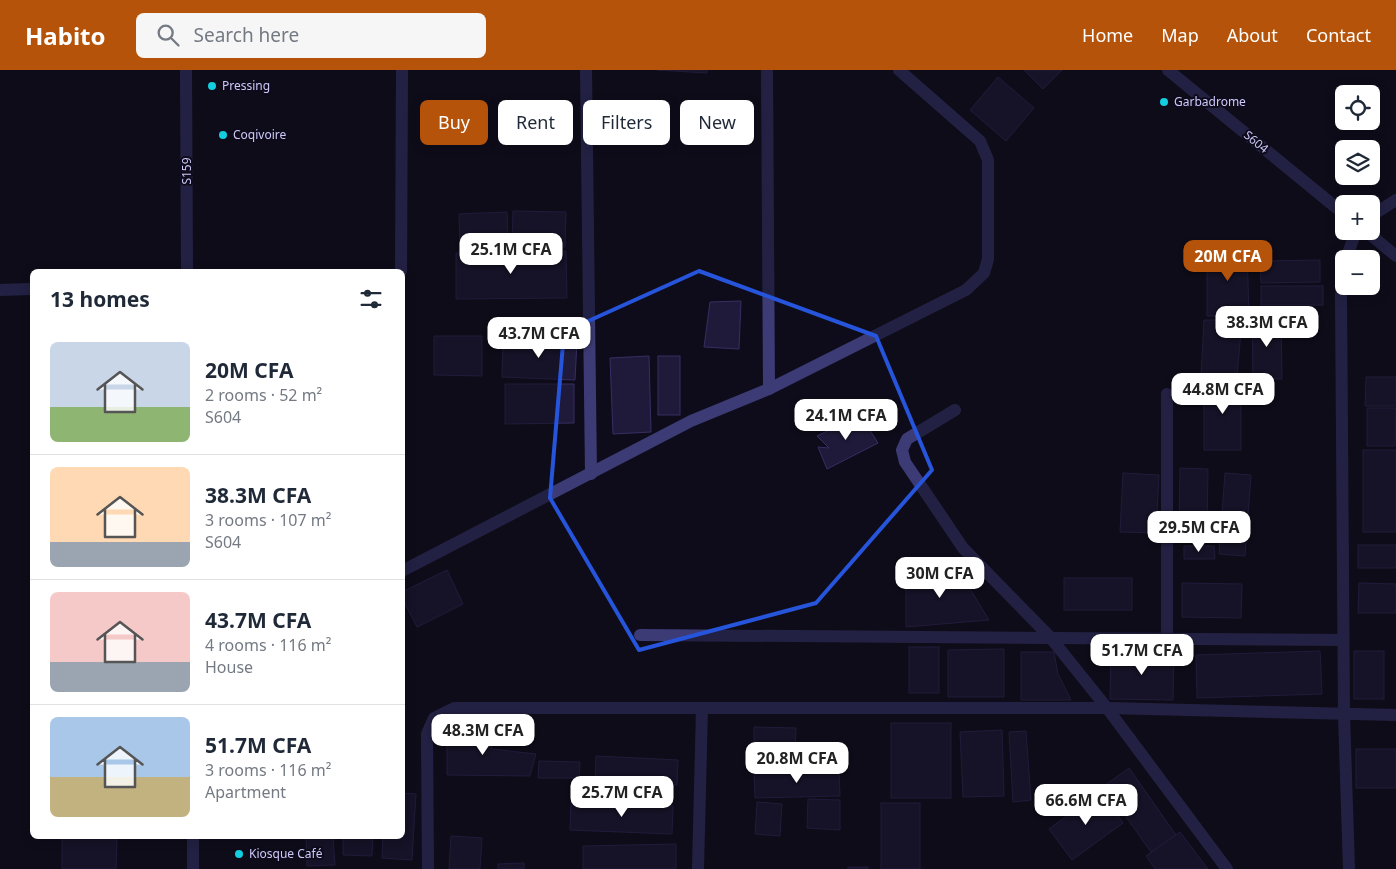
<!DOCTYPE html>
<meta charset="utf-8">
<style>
:root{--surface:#fff;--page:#f6f6f7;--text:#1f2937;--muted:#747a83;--line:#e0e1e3;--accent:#b45309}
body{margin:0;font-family:"Noto Sans",sans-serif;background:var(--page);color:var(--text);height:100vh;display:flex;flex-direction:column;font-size:19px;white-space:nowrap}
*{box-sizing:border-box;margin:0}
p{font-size:16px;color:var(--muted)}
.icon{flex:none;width:28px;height:28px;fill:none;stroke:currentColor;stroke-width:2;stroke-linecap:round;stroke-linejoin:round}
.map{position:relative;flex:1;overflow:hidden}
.panel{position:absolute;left:30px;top:199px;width:375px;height:570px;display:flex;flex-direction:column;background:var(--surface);border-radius:8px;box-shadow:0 2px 12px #0003}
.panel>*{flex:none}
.guide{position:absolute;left:420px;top:30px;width:475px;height:45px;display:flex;gap:10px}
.tools{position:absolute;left:1335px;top:15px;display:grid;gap:10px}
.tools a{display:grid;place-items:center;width:45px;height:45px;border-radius:8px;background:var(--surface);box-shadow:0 2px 12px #0003;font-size:25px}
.price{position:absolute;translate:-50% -42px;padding:0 11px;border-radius:10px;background:#fff;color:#222;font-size:16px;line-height:32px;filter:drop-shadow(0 1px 2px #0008)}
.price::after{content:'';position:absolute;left:50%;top:30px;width:15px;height:11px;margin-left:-8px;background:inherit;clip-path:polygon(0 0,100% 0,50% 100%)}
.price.selected{background:var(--accent);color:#fff}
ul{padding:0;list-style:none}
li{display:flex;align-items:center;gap:15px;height:125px;padding:0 20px}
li+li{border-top:1px solid var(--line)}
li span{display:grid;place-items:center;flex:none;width:140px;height:100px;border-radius:8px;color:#555}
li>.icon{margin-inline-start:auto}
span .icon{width:60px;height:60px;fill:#fffc;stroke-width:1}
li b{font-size:21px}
h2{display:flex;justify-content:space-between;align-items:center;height:60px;padding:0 20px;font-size:21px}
.pill{padding:0 18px;border-radius:8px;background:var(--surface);box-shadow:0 2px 12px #0003;font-size:18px;line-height:45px}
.pill.selected{background:var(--accent);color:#fff}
header{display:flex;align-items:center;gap:30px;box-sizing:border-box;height:70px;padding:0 25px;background:var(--accent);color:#fff}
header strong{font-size:24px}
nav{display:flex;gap:28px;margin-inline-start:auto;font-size:18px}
.search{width:350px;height:45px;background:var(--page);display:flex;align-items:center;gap:12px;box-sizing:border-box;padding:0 18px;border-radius:8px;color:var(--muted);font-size:19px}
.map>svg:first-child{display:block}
.building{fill:#1f1a39;stroke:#372e63}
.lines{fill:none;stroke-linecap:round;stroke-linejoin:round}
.service{stroke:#3c3b75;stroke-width:12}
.minor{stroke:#3c3b75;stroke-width:12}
.tertiary{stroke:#3c3b75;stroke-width:12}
.marked{fill:none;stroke:#2654da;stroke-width:4;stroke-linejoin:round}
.poi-dot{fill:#12cede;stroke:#0e0c1a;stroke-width:2}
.labels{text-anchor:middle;stroke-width:4;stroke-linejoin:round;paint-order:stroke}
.poi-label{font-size:12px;fill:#cec9fb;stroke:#0e0c1a;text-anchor:start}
.street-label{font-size:12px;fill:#cec9fb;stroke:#0e0c1a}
</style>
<header>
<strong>Habito</strong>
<div class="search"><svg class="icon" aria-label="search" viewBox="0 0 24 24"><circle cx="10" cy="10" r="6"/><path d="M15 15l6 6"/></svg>Search here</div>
<nav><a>Home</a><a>Map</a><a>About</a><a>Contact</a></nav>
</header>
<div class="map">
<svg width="1396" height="799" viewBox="0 0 1396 799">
<rect width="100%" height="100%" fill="#0e0c1a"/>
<g class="building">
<path d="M657 0H707V3Z"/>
<path d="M1024 0H1062L1043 19Z"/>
<path d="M998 7 1034 38 1006 71 970 40Z"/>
<path d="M513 141 566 142 565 177 512 176Z"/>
<path d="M507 142 508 174 460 176 459 144Z"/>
<path d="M1247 177 1249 246H1207V178Z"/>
<path d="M566 181 567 228 456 229V183Z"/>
<path d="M1320 190V212L1261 213 1260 191Z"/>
<rect x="1261" y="216" width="62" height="19"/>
<path d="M741 231 739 279 704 277 710 232Z"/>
<path d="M1281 247 1282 309H1253L1252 248Z"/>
<path d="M1204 250H1242L1237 306H1201Z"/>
<path d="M434 266H482V306L434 305Z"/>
<path d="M503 268 577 271 575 310 502 307Z"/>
<path d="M649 286 651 362 613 364 610 288Z"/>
<rect x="658" y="286" width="22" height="59"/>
<path d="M1366 307H1396V336H1365Z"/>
<rect x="1204" y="310" width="37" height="70"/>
<path d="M505 314H574V353L505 354Z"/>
<path d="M1367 338H1396L1395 376H1367Z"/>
<path d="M860 345 878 373 827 399 818 377 829 378 817 366Z"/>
<rect x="1363" y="380" width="33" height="82"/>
<path d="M1180 398 1208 399 1207 458H1179Z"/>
<path d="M1123 403 1159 405 1156 463 1120 462Z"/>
<path d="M1225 403 1251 405 1245 486 1219 484Z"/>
<rect x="1358" y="475" width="38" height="23"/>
<path d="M1184 476H1214L1215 489H1184Z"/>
<path d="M956 496 989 550 906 557V504L946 500Z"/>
<path d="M447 500 463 534 417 557 402 528V522Z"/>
<rect x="1064" y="508" width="68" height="32"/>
<path d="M1182 513 1242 514 1241 548 1182 547Z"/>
<path d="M1359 513 1396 514V543H1358Z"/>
<rect x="909" y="577" width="30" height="46"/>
<path d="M1004 579V627H948V580Z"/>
<path d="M1111 581 1174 582 1173 630 1110 629Z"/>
<path d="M1320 581 1322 624 1197 628 1196 585Z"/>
<rect x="1354" y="581" width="30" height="48"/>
<path d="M1021 582H1054L1058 604 1071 630H1021Z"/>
<rect x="891" y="653" width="60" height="75"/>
<path d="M486 657 492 679 536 684 530 706 447 705V659Z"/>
<path d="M754 657 796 658 795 684 754 683Z"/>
<path d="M1002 660 1004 726 963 727 960 662Z"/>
<path d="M1026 661 1031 730 1013 732 1009 662Z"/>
<rect x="1356" y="679" width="40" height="39"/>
<path d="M596 686 678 690 677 715 595 712Z"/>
<path d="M539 691 580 692 579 708H538Z"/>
<path d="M1129 698 1176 765 1151 782 1104 716Z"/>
<path d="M839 700 840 726 755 728 754 702Z"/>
<path d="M1101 721 1123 753 1072 790 1049 759Z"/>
<path d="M402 723 416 724 412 790 382 788 383 766H402Z"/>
<path d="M808 729 840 730V760L807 758Z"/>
<path d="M571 732 673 736 672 764 570 760Z"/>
<path d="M757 732 782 734 780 766 755 764Z"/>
<rect x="881" y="733" width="39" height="66"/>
<path d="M1180 762 1208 799H1155L1146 786Z"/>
<path d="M62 766H117L116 799H62Z"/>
<path d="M306 766H333L335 795 307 796Z"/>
<path d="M343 766H373L372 786 343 785Z"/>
<path d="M451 766 482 768 480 799H449Z"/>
<path d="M676 774V799H583V776Z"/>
<path d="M524 793V799H498V794Z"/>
<rect x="848" y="797" width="20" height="2"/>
</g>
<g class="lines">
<path class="service" d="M1371 146 1396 130"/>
<g class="minor">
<path d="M186 0 187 201"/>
<path d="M586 0 591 404"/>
<path d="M767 0 769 319"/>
<path d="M1346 189 1356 161"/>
<path d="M401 201 402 0"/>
<path d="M1344 204 1341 225 1344 645 1349 799"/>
<path d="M0 220 32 219"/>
<path d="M955 340 907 369 902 380 905 392 963 478 1050 567 1107 638 1227 799"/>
<path d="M402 501 691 351 769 319 966 220 984 203 988 189V90L980 71 899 0"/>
<path d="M640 565 1343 570"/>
<path d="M1167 567V324"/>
<path d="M193 799V766"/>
<path d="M428 799 427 664 434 648 454 638H1107L1396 645"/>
<path d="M698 799 702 638"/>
</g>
<g class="tertiary">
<path d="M1168 0 1344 144"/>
<path d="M1366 161 1396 186"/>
</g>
</g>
<path d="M0 0H1396V799H0ZM699 201 876 266 932 400 816 533 639 580 550 428 564 262Z" fill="#0e0c1a" fill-opacity=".55" fill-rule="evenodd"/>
<path class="marked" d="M699 201 876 266 932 400 816 533 639 580 550 428 564 262Z"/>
<g class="poi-dot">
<circle cx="212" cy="16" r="5"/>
<circle cx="1164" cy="32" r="5"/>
<circle cx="223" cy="65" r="5"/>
<circle cx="239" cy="784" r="5"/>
</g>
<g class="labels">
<g class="poi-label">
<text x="222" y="20">Pressing</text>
<text x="1174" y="36">Garbadrome</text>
<text x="233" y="69">Coqivoire</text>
<text x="249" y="788">Kiosque Café</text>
</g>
<g class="street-label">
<text transform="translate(1256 72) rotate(39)" y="4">S604</text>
<text transform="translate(187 101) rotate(-90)" y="4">S159</text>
</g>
</g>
</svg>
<div class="tools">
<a><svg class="icon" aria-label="locate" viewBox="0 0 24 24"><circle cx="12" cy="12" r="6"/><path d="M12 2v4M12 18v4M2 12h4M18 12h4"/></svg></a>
<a><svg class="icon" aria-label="layers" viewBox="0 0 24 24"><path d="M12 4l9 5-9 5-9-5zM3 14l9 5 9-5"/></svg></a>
<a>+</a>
<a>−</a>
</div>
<b class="price" style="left:511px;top:205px">25.1M CFA</b>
<b class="price selected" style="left:1228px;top:212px">20M CFA</b>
<b class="price" style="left:1267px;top:278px">38.3M CFA</b>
<b class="price" style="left:539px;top:289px">43.7M CFA</b>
<b class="price" style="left:1223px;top:345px">44.8M CFA</b>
<b class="price" style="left:846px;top:371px">24.1M CFA</b>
<b class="price" style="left:1199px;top:483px">29.5M CFA</b>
<b class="price" style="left:940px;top:529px">30M CFA</b>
<b class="price" style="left:1142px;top:606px">51.7M CFA</b>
<b class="price" style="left:483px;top:686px">48.3M CFA</b>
<b class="price" style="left:797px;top:714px">20.8M CFA</b>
<b class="price" style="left:622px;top:748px">25.7M CFA</b>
<b class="price" style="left:1086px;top:756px">66.6M CFA</b>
<div class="guide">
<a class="pill selected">Buy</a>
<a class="pill">Rent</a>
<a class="pill">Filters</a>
<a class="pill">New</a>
</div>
<section class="panel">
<h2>13 homes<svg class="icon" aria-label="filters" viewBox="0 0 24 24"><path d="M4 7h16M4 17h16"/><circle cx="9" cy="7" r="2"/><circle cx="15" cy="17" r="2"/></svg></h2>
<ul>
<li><span style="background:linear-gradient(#c9d6e8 65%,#8fb573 0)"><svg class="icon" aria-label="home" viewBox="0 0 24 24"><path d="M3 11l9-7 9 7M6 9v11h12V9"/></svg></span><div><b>20M CFA</b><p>2 rooms · 52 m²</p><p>S604</p></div></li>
<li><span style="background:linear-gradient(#ffd9b3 75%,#9aa5b1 0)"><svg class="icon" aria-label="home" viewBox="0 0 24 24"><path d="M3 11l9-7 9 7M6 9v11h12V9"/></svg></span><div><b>38.3M CFA</b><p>3 rooms · 107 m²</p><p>S604</p></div></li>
<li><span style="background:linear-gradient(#f6c9c9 70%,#9aa5b1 0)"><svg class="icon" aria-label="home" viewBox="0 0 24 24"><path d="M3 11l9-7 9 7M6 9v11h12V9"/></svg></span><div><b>43.7M CFA</b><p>4 rooms · 116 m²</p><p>House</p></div></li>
<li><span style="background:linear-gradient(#a9c7e8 60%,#c2b280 0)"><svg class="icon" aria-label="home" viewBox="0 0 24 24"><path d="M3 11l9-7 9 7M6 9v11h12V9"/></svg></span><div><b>51.7M CFA</b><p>3 rooms · 116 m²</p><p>Apartment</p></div></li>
</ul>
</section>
</div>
